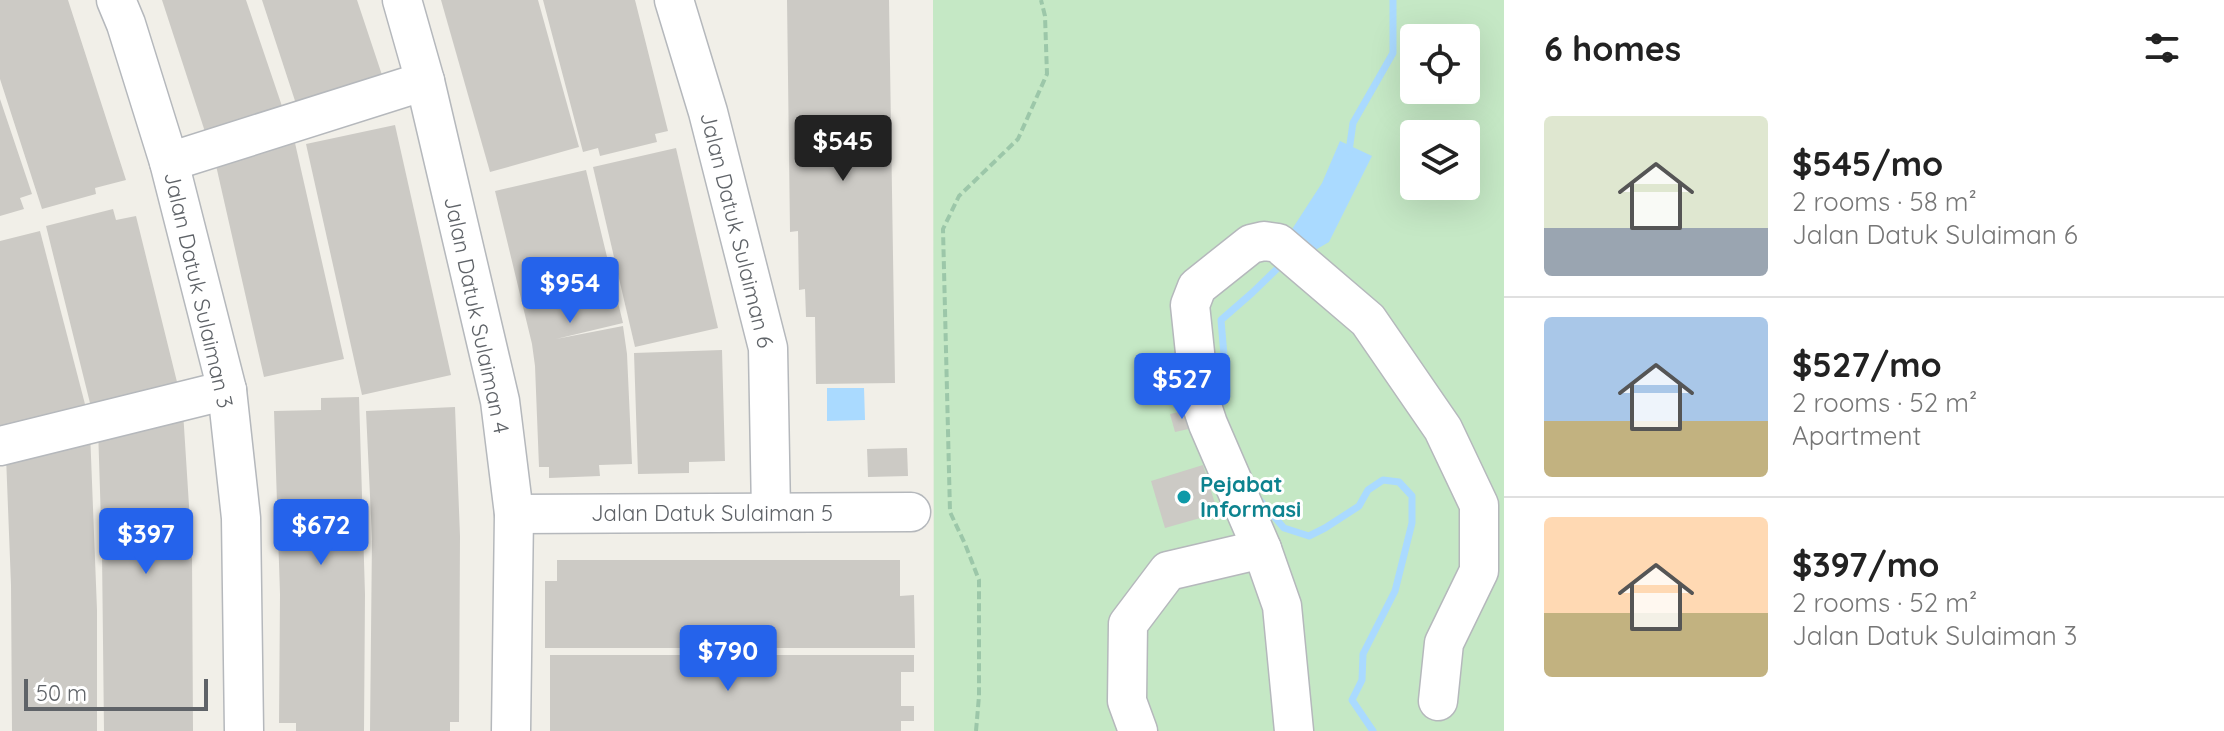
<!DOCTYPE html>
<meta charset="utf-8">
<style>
:root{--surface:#fff;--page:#f2f2f2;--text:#222;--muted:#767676;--line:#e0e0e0;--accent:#2563eb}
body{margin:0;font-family:Quicksand,sans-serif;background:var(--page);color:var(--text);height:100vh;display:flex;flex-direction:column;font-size:30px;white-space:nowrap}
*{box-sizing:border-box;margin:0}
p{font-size:26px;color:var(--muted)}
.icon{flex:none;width:44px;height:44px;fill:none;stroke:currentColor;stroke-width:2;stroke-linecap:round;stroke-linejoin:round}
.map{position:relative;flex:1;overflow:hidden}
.panel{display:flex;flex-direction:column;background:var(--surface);width:720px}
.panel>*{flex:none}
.controls{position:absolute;left:1400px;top:24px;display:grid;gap:16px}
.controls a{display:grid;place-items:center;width:80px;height:80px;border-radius:8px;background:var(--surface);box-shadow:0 8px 32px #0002;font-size:40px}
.scale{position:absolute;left:24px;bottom:20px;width:184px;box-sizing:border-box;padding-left:8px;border:4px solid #5f6368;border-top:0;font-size:22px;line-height:28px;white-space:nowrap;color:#5f6368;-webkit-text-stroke:6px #fff;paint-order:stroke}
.price{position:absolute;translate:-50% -68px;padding:0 18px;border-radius:8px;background:var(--accent);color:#fff;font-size:26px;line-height:52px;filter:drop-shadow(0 2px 4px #0008)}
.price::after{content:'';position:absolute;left:50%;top:48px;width:24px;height:18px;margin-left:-12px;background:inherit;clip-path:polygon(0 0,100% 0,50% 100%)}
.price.active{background:#222;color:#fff}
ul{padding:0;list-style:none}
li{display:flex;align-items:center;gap:24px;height:200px;padding:0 40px}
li+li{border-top:2px solid var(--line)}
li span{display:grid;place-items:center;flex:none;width:224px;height:160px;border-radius:8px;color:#555}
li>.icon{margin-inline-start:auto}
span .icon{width:96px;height:96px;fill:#fffc;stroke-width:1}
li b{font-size:34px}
h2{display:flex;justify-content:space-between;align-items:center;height:96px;padding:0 40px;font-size:34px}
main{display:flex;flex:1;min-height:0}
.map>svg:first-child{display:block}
.green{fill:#c5e8c5;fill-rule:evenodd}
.water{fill:#aadaff}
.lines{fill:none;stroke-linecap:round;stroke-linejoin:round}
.stream{stroke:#aadaff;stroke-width:7}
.building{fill:#cccac5}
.minor-casing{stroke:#b5b8bc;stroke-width:41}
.path{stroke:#9cc7a9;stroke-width:4;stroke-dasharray:8 4;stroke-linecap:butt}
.minor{stroke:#fff;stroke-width:38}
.culture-dot{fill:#0f9aa8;stroke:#fff;stroke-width:3}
.labels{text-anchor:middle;stroke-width:6;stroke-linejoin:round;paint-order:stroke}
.street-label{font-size:22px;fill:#5f6368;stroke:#fff}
.culture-label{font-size:22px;font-weight:bold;fill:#0d838f;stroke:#fff;text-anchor:start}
</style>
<main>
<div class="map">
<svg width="1504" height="731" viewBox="0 0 1504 731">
<rect width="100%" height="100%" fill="#f1efe8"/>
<path class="green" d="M933 0H1504V731H934ZM1414 38H1466V90H1414ZM1414 134H1466V186H1414Z"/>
<g class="water">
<path d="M1340 141 1372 156 1329 242 1305 256 1285 240 1322 183Z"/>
<path d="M827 388H864L865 420 827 421Z"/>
</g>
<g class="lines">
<g class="stream">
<path d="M1349 151 1353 123 1393 53V0"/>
<path d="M1218 411 1227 391 1221 320 1252 293 1284 262"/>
<path d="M1257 497 1284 528 1309 536 1325 528 1359 506 1368 490 1383 480 1399 482 1412 496V523L1395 591 1363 654 1362 680 1352 700 1373 731"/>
</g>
</g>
<g class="building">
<path d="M0 0H68L126 180 95 188 96 194 42 209 0 79Z"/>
<path d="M162 0H246L285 115 208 141Z"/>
<path d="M262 0H357L384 81 298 110Z"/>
<path d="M441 0H538L579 147 490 172Z"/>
<path d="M543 0H635L668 131 655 134 657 142 600 156 598 148 583 152Z"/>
<path d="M787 0H889L895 383 816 384 815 317H806L805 289 799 290 798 231 790 232Z"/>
<path d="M0 99 32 194 20 198 24 209 0 216Z"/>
<path d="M395 125 451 375 362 395 306 144Z"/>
<path d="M295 143 344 359 264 377 215 161Z"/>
<path d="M676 148 718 328 635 347 593 167Z"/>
<path d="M586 170 623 323 556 339 623 326 627 354 632 464 599 465 600 476 549 478V467H539L535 366 532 344 495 191Z"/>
<path d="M113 209 116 220 136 216 178 386 91 407 46 226Z"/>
<path d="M40 231 86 408 0 429V241Z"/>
<path d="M722 350 725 461 689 462V473L638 474 634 353Z"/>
<path d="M359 397 365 594 364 731H296V723H279L280 594 274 411 321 410V398Z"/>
<path d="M455 407 460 536 459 722H450V731H370L372 538 366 411Z"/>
<path d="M1188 410 1193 428 1175 432 1170 414Z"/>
<path d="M183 411 192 553 193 731H104L102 553 98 428Z"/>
<path d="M90 431 97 610V731H12L11 585 6 456Z"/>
<path d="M907 448 908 476 868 477 867 449Z"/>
<path d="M1203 465 1218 513 1165 528 1151 481Z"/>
<path d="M557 560H900V596L914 595 915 648H545V581H557Z"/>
<path d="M550 655H914V672H901V706H914V721H901V731H550Z"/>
</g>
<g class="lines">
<g class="minor-casing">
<g id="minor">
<path d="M116 0 126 24 169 162 227 390 241 518 244 731"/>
<path d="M402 0 425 81 500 401 514 514 511 731"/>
<path d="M674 0 708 112 768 348 771 512"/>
<path d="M169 162 425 81"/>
<path d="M0 446 227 390"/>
<path d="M514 514 911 512"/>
<path d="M1138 731 1127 701 1128 624 1168 571 1262 549"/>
<path d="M1294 731 1282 606 1262 549 1208 424 1200 400 1190 305 1197 287 1251 244 1264 241 1278 243 1368 320 1443 429 1479 505V571L1444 643 1438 701"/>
</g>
</g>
<path class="path" d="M976 731 979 696V580L965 544 950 512 943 229 959 196 1018 139 1047 74 1045 16 1041 0"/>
<use href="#minor" class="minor"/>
</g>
<circle class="culture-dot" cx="1184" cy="497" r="8"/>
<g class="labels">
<g class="street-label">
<text transform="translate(737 230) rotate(76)" y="8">Jalan Datuk Sulaiman 6</text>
<text transform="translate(199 290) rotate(77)" y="8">Jalan Datuk Sulaiman 3</text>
<text transform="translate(477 315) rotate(78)" y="8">Jalan Datuk Sulaiman 4</text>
<text x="712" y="521">Jalan Datuk Sulaiman 5</text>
</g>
<g class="culture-label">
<text x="1200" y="492">Pejabat<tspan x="1200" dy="25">Informasi</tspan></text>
</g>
</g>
</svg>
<div class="controls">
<a><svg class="icon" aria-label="locate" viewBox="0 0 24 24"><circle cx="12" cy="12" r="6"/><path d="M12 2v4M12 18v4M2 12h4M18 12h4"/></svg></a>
<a><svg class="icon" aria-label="layers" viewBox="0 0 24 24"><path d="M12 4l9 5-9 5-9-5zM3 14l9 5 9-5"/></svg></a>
</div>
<div class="scale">50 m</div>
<b class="price active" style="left:843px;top:183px">$545</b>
<b class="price" style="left:570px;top:325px">$954</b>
<b class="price" style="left:1182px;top:421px">$527</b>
<b class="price" style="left:321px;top:567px">$672</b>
<b class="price" style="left:146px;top:576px">$397</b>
<b class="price" style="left:728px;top:693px">$790</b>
</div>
<section class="panel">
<h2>6 homes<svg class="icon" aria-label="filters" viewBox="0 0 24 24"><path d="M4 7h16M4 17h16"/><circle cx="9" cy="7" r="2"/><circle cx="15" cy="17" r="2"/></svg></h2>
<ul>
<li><span style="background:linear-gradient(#dfe7d0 70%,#9aa5b1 0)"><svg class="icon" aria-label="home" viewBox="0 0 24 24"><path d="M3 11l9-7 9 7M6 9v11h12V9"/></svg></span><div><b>$545/mo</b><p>2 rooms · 58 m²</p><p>Jalan Datuk Sulaiman 6</p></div></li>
<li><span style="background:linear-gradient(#a9c7e8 65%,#c2b280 0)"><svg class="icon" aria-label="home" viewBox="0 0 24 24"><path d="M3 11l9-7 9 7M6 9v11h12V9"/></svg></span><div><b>$527/mo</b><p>2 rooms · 52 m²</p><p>Apartment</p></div></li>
<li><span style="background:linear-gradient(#ffd9b3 60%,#c2b280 0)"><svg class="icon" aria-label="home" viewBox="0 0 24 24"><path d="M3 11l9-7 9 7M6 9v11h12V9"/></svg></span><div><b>$397/mo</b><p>2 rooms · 52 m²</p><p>Jalan Datuk Sulaiman 3</p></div></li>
</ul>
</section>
</main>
